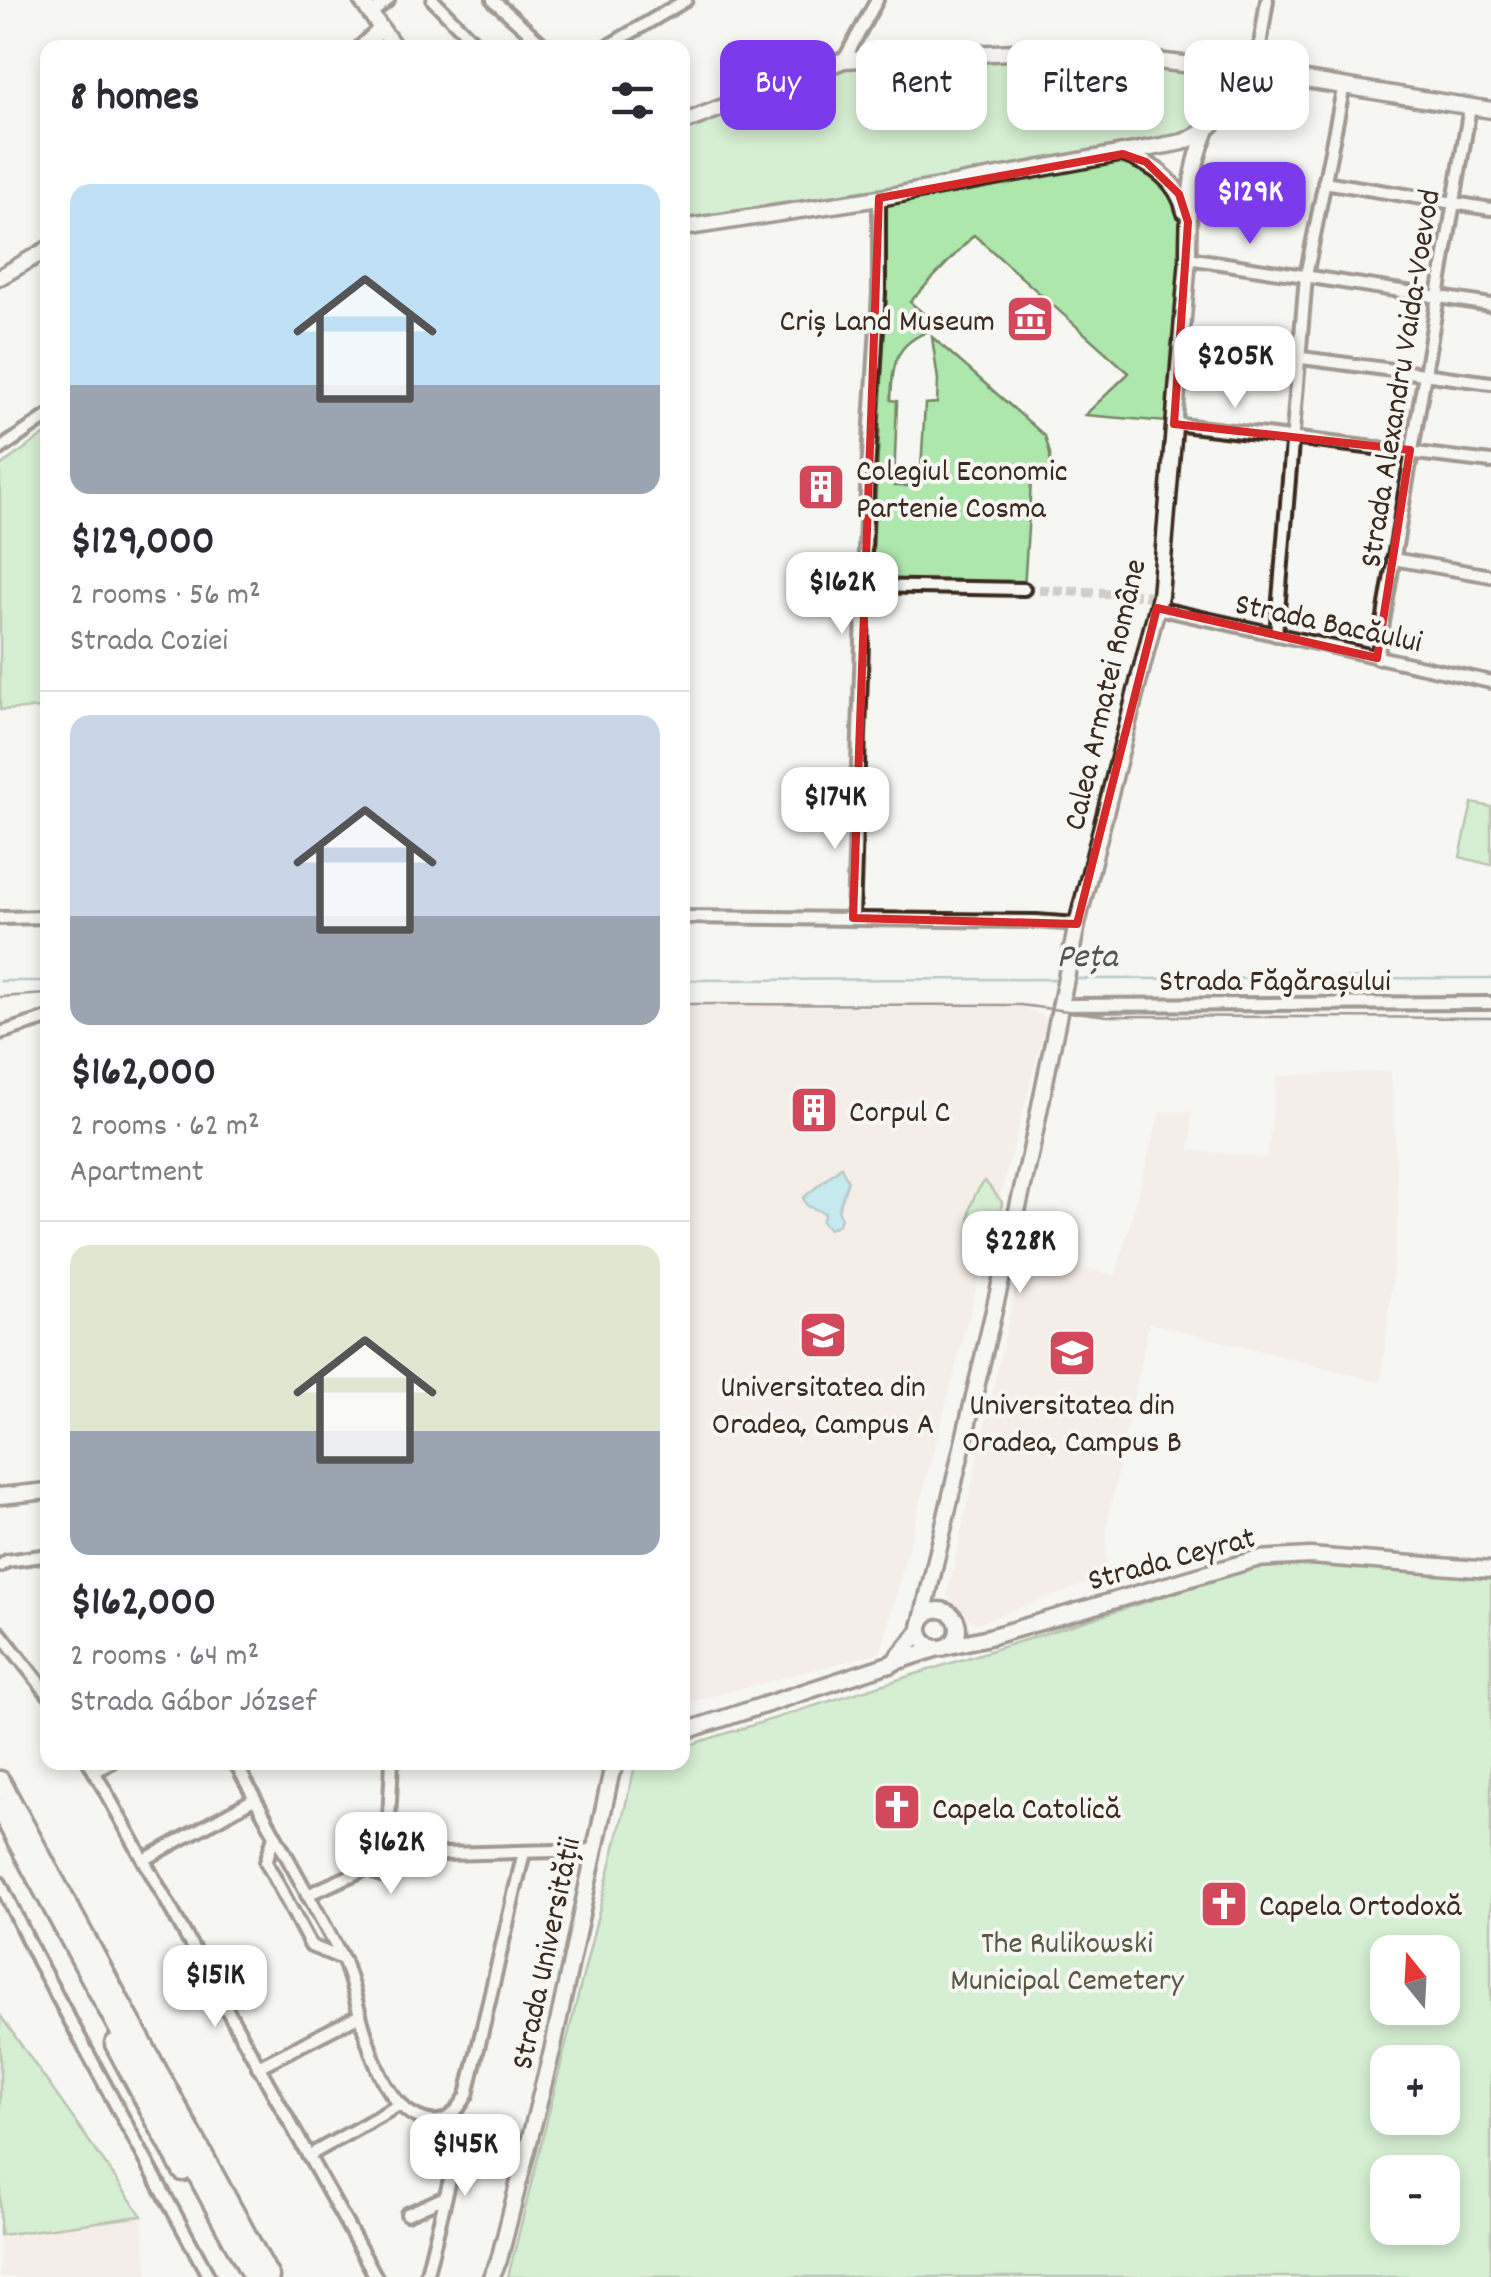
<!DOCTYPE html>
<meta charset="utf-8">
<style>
:root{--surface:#fff;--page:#f7f7f7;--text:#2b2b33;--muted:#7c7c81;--line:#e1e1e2;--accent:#7c3aed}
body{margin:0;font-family:Dekko,sans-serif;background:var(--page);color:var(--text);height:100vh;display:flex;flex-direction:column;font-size:38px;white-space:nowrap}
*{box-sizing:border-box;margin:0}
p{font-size:32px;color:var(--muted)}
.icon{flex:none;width:55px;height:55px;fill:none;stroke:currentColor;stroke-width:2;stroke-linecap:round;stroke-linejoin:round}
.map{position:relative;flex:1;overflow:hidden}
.sheet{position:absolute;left:40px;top:40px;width:650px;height:1730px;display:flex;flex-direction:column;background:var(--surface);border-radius:20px;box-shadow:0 5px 15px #0003}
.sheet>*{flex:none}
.guide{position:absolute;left:720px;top:40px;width:620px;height:90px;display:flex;gap:20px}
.needle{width:65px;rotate:342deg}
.buttons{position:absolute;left:1370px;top:1935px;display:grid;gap:20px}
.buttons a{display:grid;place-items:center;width:90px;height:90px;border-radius:20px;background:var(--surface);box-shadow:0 5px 15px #0003;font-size:50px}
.price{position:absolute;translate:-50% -85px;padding:0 22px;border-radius:20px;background:#fff;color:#222;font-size:32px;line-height:65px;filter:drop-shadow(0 2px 5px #0008)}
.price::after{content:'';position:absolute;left:50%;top:60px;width:30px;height:22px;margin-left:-15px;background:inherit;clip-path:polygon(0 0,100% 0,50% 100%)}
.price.active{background:var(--accent);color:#fff}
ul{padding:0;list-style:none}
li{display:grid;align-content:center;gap:20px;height:530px;padding:0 30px}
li+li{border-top:2px solid var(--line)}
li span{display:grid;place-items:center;height:310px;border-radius:20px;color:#555}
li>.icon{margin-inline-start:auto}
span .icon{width:180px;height:180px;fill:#fffc;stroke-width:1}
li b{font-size:42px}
h2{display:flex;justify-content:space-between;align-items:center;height:120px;padding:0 30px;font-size:42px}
.tag{padding:0 35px;border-radius:20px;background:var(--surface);box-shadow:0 5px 15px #0003;font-size:35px;line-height:90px}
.tag.active{background:var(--accent);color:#fff}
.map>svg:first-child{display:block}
.built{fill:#f4e3da}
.green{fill:#ade7ac;stroke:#748865;stroke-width:2.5;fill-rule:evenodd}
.water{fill:#8ddbec;stroke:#6c949a;stroke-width:2.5}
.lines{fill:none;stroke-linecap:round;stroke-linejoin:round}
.stream{stroke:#6c949a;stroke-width:2.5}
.street-tunnel{stroke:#d1cdc8;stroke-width:10;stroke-dasharray:10 5;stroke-linecap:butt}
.street-casing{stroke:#3b2a1e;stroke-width:18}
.secondary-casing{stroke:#3b2a1e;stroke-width:21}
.highway-casing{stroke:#3b2a1e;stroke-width:25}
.street{stroke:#f6f6f2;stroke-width:10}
.secondary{stroke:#f6f6f2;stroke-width:14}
.highway{stroke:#f6f6f2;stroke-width:18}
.tram{stroke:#3b2a1e;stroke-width:2.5}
.marked{fill:none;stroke:#d62828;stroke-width:8;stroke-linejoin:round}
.labels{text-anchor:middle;stroke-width:8;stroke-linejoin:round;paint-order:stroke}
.poi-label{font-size:32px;fill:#3b2a1e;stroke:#f6f6f2;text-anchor:start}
.street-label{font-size:32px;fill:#3b2a1e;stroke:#f6f6f2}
.park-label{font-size:32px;fill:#585942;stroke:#f6f6f2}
.water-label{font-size:35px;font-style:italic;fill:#505652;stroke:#f6f6f2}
</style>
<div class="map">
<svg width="1491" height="2277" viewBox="0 0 1491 2277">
<rect width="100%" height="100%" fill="#f6f6f2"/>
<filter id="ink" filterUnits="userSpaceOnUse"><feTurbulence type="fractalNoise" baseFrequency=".01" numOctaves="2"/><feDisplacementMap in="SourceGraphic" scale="20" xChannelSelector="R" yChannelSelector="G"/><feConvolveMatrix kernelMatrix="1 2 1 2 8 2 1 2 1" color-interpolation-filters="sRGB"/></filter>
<g filter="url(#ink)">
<g class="built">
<path d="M683 1006 1023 1007 1047 1018 881 1652 683 1704Z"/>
<path d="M1391 1071 1399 1214 1381 1382 1149 1323 1107 1524 1106 1577 975 1624 947 1595 1023 1256 1116 1275 1160 1112 1192 1111 1190 1150 1267 1158 1277 1076Z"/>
<path d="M142 2216 148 2277H0V2235Z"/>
</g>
<g class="green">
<path d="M1056 50 1256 72 1206 132 1126 154 1156 164 1178 204 1183 226 1167 422 1085 415 1129 373 974 235 910 302 939 327C897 341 893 357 891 400L897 401 894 486H920L925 404 937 403 938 380 932 337 1045 436 1050 454 1051 482H1031L1024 589 871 586 886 304V203L683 228V123L844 60Z"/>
<path d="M47 433V708L0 710V466Z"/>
<path d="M1472 803 1491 807V865L1460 857Z"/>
<path d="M985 1181 1002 1202 999 1222 972 1240C966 1218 969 1198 985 1181Z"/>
<path d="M1280 1560 1491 1576V2277H508L636 1763 682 1762 683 1747ZM1388 1952H1442V2008H1388ZM1388 2062H1442V2118H1388ZM1388 2172H1442V2228H1388Z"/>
<path d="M0 2015 142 2216 0 2235Z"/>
</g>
<path class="water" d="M841 1167 848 1181 838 1210 841 1217 839 1224 829 1229 822 1221 825 1213 807 1206 803 1198Z"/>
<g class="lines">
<g class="stream">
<path d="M1073 979 1491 978"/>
<path d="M682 980 1060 979"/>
<path d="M0 981H48"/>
</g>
<path class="street-tunnel" d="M1024 589 1160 596"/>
<g class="street-casing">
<g id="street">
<path d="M433 0 480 48"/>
<path d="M493 0 547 48"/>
<path d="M371 14 388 0"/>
<path d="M605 48 686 0"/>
<path d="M844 60 877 0"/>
<path d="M1256 72 1267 0"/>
<path d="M1324 182 1491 209"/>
<path d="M1188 258 1491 305"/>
<path d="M1181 342 1491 383"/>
<path d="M1174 424 1491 462"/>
<path d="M0 449 48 416"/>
<path d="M1393 559 1491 576"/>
<path d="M863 586 1024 589"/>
<path d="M1157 608 1491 682"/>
<path d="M1276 635 1306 276 1344 85"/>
<path d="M1377 658 1470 107"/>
<path d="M682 917 1036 921 1077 924"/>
<path d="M0 918 48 917"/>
<path d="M853 918 867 489 879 293V198"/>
<path d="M1059 1005 1491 1003"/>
<path d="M0 1033 48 1018"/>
<path d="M0 1566 7 1561 48 1555"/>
<path d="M0 1633 48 1694"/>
<path d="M89 1762 376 2277"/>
<path d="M235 1762 343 1959C362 2003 370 2104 425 2120 446 2126 457 2112 467 2095L524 1852"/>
<path d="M95 1772 111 1762"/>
<path d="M274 1836 266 1862 311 1946 343 1959"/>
<circle cx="387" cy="1857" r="19"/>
<path d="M388 1838 392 1762"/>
<path d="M407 1855 595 1850"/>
<path d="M144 1860 254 1799"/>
<path d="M0 1883 38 1961 209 2277"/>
<path d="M307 1895 370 1867"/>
<path d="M258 2067 360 2015"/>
<path d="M308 2156 401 2104"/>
<path d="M407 2214 445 2197"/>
<path d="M426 2277 454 2163 455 2152 443 2121"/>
</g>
</g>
<g class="secondary-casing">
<g id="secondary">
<path d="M361 0 395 48"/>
<path d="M361 48 381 29"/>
<path d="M1241 102 1267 83 1282 79"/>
<path d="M682 123 844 60 1056 50 1256 72 1491 110"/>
<path d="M1124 154C1152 164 1178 180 1185 212"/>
<path d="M682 228 879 198 1183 142C1218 129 1234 100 1256 72"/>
<path d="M0 277 48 249"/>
<path d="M0 1496 48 1491"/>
<circle cx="939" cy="1629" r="19"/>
<path d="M922 1620 1031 1151 1077 924 1160 596 1188 258C1188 216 1189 171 1206 132"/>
<path d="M949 1646 989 1637 1256 1559 1310 1556 1491 1570"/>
<path d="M891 1665 920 1631"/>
<path d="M682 1732 938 1648"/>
<path d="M491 2277 499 2260 552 2051 611 1774 617 1762"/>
</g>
</g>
<g class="highway-casing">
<g id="highway">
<path d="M0 1781 269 2277"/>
<path d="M0 1809 253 2277"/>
<path d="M115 2044 183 2171"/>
</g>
</g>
<use href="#street" class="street"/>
<use href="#secondary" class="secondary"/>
<use href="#highway" class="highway"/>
<g class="tram">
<path d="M0 997 48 994"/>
<path d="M682 1004 1020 1005 1107 1016 1491 1018"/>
</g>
</g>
</g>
<path d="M0 0H1491V2277H0ZM1123 154 1146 162 1179 194 1188 222 1174 424 1410 450 1377 658 1157 608 1077 924 853 918 879 198Z" fill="#f6f6f2" fill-opacity=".55" fill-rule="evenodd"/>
<path class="marked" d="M1123 154 1146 162 1179 194 1188 222 1174 424 1410 450 1377 658 1157 608 1077 924 853 918 879 198Z"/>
<defs>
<g id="museum-square" transform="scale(2.5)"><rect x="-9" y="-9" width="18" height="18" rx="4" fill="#d1495b" stroke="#f6f6f2"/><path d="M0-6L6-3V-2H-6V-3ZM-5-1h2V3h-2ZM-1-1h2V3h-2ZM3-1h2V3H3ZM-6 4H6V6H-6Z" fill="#fff"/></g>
<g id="building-square" transform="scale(2.5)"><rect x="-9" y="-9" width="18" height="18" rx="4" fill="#d1495b" stroke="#f6f6f2"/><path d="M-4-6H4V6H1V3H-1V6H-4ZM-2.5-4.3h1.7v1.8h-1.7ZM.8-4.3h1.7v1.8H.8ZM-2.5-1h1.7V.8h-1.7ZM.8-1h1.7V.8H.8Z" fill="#fff"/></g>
<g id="university-square" transform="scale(2.5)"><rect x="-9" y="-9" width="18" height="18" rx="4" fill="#d1495b" stroke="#f6f6f2"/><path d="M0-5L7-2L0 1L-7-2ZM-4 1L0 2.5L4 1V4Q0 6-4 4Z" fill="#fff"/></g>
<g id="church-square" transform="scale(2.5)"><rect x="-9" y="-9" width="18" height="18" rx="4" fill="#d1495b" stroke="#f6f6f2"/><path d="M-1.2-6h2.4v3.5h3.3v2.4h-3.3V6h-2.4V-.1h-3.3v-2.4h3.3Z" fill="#fff"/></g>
</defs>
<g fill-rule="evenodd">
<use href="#museum-square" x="1030" y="319"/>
<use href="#building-square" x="821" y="487"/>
<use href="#building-square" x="814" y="1110"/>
<use href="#university-square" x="823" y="1335"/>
<use href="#university-square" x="1072" y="1353"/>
<use href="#church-square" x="897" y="1807"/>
<use href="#church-square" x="1224" y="1904"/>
</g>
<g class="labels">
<g class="poi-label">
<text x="995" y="330" text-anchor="end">Criș Land Museum</text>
<text x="856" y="480">Colegiul Economic<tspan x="856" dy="37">Partenie Cosma</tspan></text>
<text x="849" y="1121">Corpul C</text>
<text x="823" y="1396" text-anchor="middle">Universitatea din<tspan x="823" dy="37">Oradea, Campus A</tspan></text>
<text x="1072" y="1414" text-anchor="middle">Universitatea din<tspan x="1072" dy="37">Oradea, Campus B</tspan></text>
<text x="932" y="1818">Capela Catolică</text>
<text x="1259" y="1915">Capela Ortodoxă</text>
</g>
<g class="street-label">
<text transform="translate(1398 378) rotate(-81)" y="11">Strada Alexandru Vaida-Voevod</text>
<text transform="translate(1329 621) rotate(12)" y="11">Strada Bacăului</text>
<text transform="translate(1103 694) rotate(-77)" y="11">Calea Armatei Române</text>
<text x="1275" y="990">Strada Făgărașului</text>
<text transform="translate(1171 1557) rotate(-15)" y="11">Strada Ceyrat</text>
<text transform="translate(544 1953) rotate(-78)" y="11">Strada Universității</text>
</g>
<g class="park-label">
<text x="1067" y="1952">The Rulikowski<tspan x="1067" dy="37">Municipal Cemetery</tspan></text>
</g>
<g class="water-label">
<text x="1087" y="966">Peța</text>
</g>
</g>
</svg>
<div class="buttons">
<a><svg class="needle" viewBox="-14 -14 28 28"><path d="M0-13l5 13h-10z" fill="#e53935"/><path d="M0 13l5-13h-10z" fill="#7c7c81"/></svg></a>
<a>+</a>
<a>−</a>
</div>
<b class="price active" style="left:1250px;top:247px">$129K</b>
<b class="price" style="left:1235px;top:411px">$205K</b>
<b class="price" style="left:842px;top:637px">$162K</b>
<b class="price" style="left:835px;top:852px">$174K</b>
<b class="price" style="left:1020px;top:1296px">$228K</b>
<b class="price" style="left:391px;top:1897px">$162K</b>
<b class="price" style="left:215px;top:2030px">$151K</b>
<b class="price" style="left:465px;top:2199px">$145K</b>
<div class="guide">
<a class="tag active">Buy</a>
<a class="tag">Rent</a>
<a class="tag">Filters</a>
<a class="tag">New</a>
</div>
<section class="sheet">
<h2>8 homes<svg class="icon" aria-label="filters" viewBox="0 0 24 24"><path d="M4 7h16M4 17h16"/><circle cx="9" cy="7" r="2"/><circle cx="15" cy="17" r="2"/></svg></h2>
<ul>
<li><span style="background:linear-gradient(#bfe0f5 65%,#9aa5b1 0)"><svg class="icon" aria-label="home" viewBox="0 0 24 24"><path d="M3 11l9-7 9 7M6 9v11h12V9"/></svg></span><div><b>$129,000</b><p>2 rooms · 56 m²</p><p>Strada Coziei</p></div></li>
<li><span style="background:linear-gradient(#c9d6e8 65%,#9aa5b1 0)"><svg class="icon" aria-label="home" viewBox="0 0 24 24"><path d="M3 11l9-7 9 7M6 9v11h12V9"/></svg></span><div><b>$162,000</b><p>2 rooms · 62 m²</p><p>Apartment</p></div></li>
<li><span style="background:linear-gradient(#dfe7d0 60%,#9aa5b1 0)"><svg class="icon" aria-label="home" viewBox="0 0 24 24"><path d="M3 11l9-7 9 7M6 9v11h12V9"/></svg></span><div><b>$162,000</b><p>2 rooms · 64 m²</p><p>Strada Gábor József</p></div></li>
</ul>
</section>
</div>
